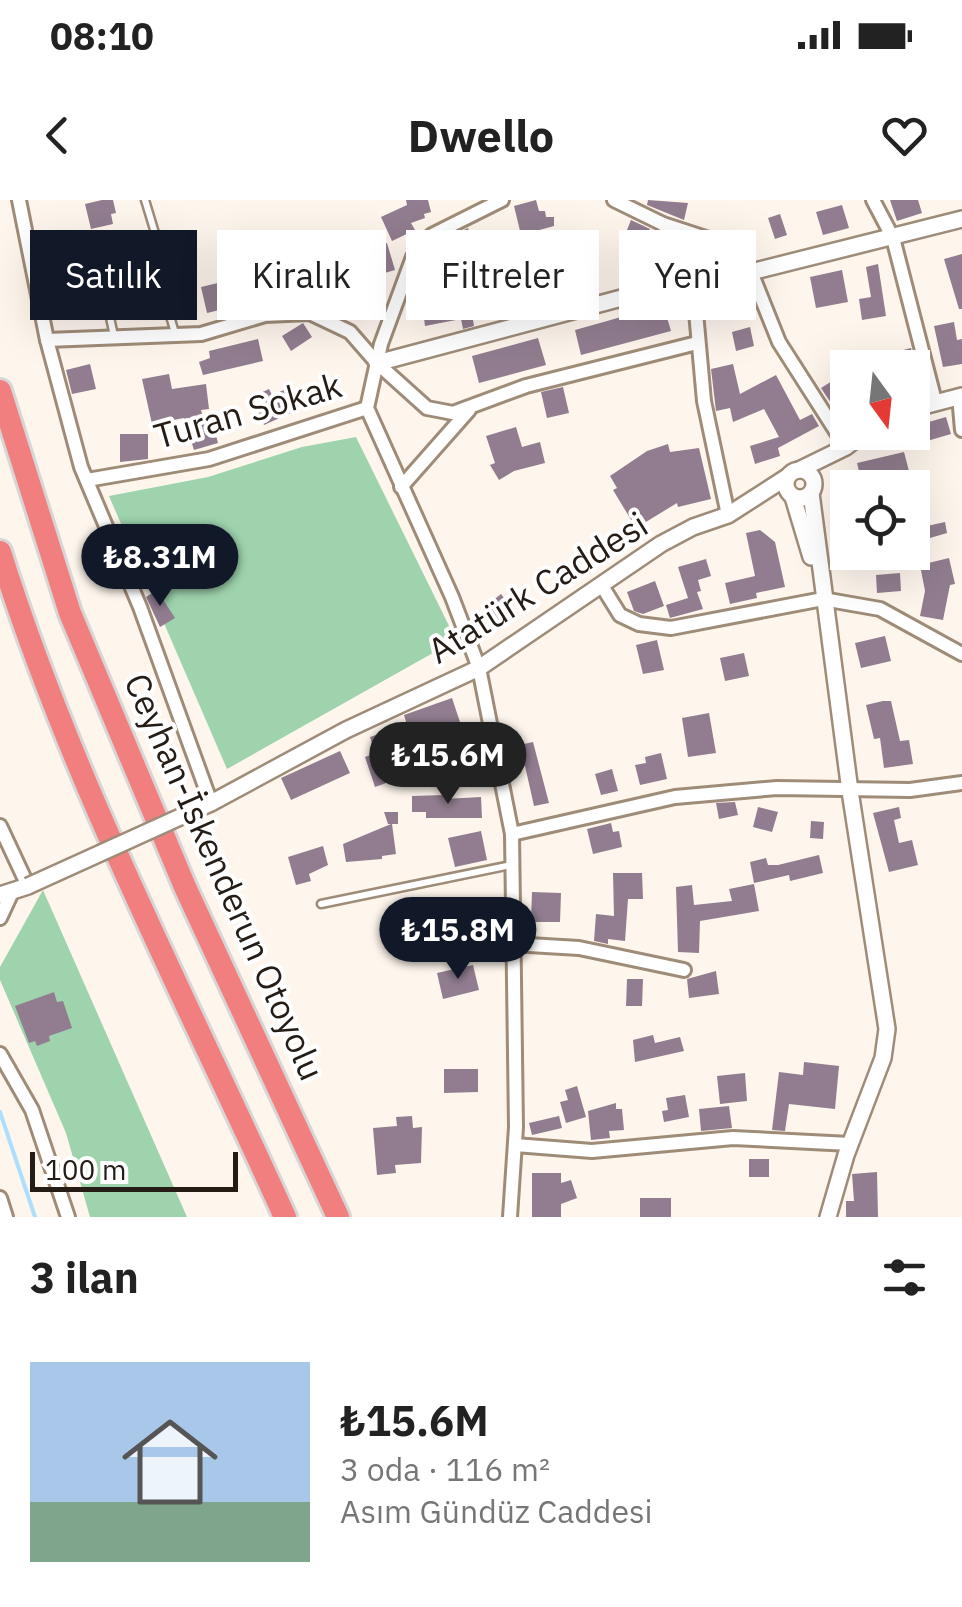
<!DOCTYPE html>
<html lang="tr">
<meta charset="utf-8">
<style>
:root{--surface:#fff;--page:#f2f2f2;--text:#222;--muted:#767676;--accent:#111827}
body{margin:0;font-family:"IBM Plex Sans",sans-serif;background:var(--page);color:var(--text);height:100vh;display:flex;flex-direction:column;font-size:38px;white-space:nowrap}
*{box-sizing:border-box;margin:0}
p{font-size:32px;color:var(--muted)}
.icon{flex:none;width:55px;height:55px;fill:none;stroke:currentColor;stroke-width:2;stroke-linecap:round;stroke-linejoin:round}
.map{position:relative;height:1017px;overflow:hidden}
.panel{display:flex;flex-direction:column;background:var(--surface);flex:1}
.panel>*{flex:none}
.hud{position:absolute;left:30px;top:30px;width:902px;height:90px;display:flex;gap:20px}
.needle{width:65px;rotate:165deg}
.fabs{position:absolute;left:830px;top:150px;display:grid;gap:20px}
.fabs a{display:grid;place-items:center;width:100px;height:100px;border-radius:0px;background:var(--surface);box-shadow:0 10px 40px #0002;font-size:50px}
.scale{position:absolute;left:30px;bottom:25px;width:208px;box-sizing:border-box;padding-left:10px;border:5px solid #241c15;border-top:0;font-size:28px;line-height:35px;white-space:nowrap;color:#241c15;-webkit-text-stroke:8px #fff;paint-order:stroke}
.price{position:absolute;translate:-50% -85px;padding:0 22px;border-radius:35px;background:var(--accent);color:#fff;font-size:32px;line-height:65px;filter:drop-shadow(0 2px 5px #0008)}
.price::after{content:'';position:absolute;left:50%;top:60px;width:30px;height:22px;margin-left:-15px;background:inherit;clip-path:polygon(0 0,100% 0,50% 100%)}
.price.active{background:#222;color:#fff}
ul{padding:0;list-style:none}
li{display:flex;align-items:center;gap:30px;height:250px;padding:0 30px}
li span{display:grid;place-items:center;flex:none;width:280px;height:200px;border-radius:0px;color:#555}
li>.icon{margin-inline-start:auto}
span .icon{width:120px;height:120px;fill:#fffc;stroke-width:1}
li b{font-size:42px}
h2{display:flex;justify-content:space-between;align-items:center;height:120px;padding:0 30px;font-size:42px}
.chip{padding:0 35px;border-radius:0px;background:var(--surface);box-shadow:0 10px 40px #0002;font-size:35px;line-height:90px}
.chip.active{background:var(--accent);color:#fff}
.status{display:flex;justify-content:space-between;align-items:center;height:70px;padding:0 50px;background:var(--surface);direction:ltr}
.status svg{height:28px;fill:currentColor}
header{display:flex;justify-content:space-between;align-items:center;height:130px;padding:0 30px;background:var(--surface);font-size:45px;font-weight:800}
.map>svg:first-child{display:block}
.green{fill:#9ed3ad}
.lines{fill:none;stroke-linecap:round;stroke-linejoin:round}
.stream{stroke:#aedefd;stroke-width:4}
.building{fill:#917d8f}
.service-casing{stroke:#9f8c78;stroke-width:11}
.minor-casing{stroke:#9f8c78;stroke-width:18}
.tertiary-casing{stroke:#9f8c78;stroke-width:20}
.motorway-casing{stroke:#d8d6d5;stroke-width:28}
.service{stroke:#fff;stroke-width:6}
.minor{stroke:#fff;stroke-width:12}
.tertiary{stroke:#fff;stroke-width:15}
.motorway{stroke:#f17f7f;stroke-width:22}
.tertiary-bridge-casing{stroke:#9f8c78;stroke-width:20;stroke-linecap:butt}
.tertiary-bridge{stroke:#fff;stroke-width:15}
.labels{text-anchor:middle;stroke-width:8;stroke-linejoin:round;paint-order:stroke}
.street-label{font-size:35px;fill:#241c15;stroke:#fff}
</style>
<div class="status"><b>08:10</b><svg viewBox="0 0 49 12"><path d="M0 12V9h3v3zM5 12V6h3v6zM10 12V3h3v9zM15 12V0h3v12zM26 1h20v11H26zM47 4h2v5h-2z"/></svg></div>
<header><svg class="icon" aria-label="back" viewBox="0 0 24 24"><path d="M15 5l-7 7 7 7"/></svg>Dwello<svg class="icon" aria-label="heart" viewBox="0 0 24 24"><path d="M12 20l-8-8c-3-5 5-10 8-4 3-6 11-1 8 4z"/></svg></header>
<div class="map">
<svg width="962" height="1017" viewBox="0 0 962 1017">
<rect width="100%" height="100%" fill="#fef6ed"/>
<g class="green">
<path d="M356 237 456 440 227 569 109 296 208 277 302 247Z"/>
<path d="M43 690 187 1017H90L66 933 0 780V767Z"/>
</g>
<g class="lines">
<path class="stream" d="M0 912 35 1017"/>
</g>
<g class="building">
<path d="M102 0H113L116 13 111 14 113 24 91 29 85 4Z"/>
<path d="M406 0H428L431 12 424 14 425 18 411 23 415 30 392 41 381 17 407 5Z"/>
<path d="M536 0 539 11H545L546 17H554V26L521 35 514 6Z"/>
<path d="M648 0 688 3 684 20 647 5Z"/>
<path d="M890 0H918L922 13 897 21Z"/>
<path d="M842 5 849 28 823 35 816 12Z"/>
<path d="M780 14 787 35 775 39 768 18Z"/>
<path d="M631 20 650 29 643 46 636 44 638 35 627 30Z"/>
<path d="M468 28 475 50 462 54 474 126 463 129 461 119 425 126 419 81 442 78 434 55 441 53 438 46 449 43 448 38Z"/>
<path d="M387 43 395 70 371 77 364 48Z"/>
<path d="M126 44 131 62 100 69 95 54Z"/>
<path d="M672 49 677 62 662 68 657 55Z"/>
<path d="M962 54V109H959L944 59Z"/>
<path d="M878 64 886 116 862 120 859 99 871 97 866 67Z"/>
<path d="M842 70 848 102 816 108 810 77Z"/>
<path d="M222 82 228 108 207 113 201 87Z"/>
<path d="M257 93 260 106 232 114 229 99Z"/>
<path d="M665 111 671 131 581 155 575 130 639 112 640 118Z"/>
<path d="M954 122 957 140 962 139V164L943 167 934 126Z"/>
<path d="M303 123 312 137 291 151 282 136Z"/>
<path d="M750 127 754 146 736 151 732 132Z"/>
<path d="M538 138 546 165 479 183 472 156Z"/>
<path d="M258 139 263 161 203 175 199 162 210 158 209 151Z"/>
<path d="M911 148 913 156 897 162 898 168H850L849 164Z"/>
<path d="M90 164 96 189 72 194 66 170Z"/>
<path d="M733 164 740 194 776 175 800 220 812 214 819 226 778 248 780 256 755 264 750 246 779 237 764 209 733 222 730 208 716 211 711 169Z"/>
<path d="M848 171V209L839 215 821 188Z"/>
<path d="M169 174 172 189 206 184 209 209 201 210 208 234 215 232 218 243 194 250 184 218 152 224 142 179Z"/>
<path d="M563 187 569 213 547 218 541 192Z"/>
<path d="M269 189 272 195 284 190 293 212 264 225 252 197Z"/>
<path d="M946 217 951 234 927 241 922 224Z"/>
<path d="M516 227 522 247 540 242 545 263 514 271 499 280 490 265 495 263 486 236Z"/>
<path d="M120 234H148V259L120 262Z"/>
<path d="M668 244 670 252 699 248 711 299 678 307 677 303 636 328 613 290 617 288 610 276 647 251Z"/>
<path d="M904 252 910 275 878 283 879 288H863L857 263Z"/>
<path d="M945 322 947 333 930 338 927 326Z"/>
<path d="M760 330 775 342 785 387 756 393 757 398 730 404 725 383 755 376 746 333Z"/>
<path d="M949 358 955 384 950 385 943 420 920 416 925 391 920 365Z"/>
<path d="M706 359 711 376 698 380 701 391 697 392 703 409 670 418 666 405 688 398 678 367Z"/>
<path d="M900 373 901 391 877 393 876 375Z"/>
<path d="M655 381 664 406 643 414 634 411 627 392Z"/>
<path d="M157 390 175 418 160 427 146 397Z"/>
<path d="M501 394 516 414 501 425 486 406Z"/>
<path d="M885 436 891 461 861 468 855 443Z"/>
<path d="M657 440 664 470 643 474 636 445Z"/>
<path d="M744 453 749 476 725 481 720 458Z"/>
<path d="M452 498 462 528 414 544 411 538 374 549 370 537 407 525 404 515Z"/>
<path d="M883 501H891L900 541 909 540 913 564 884 568 880 538 874 539 866 505Z"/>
<path d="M709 513 716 553 688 557 682 518Z"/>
<path d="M533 542 549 603 534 606 525 566 515 568 510 547Z"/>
<path d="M340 551 350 573 291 600 281 578Z"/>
<path d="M379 552 389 582 375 587 365 557Z"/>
<path d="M661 553 667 579 640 585 635 565 646 563 645 557Z"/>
<path d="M612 569 618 591 601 595 595 574Z"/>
<path d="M444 595V599L481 597 482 618H426V612H412V596Z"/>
<path d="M735 602 738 615 719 619 716 603Z"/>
<path d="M758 607 778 612 772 632 753 627Z"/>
<path d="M899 607 901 618 894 620 899 643 912 640 918 665 889 672 873 613Z"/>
<path d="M384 612H398V624H392L396 654 382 656V659L346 662 343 644 391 624H388Z"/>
<path d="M811 621 824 622 823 639 810 638Z"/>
<path d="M611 623 613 632 619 631 622 647 593 654 587 629Z"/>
<path d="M481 631 487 660 455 667 448 638Z"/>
<path d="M323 646 328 665 309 674 311 681 296 685 288 657Z"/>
<path d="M819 655 823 673 790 681 789 675 754 683 750 662 766 658 768 665H778Z"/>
<path d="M613 673H642L643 699H628L625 741 608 739V744L594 741 596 714 614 716Z"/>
<path d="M754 684 759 711 700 721 699 753 678 752 676 687 692 685 694 705 732 701 729 689Z"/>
<path d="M532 692 561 693 560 722H531Z"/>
<path d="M473 765 479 790 443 799 437 773Z"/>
<path d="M716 771 719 794 689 798 687 779Z"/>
<path d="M627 779H643L642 806H626Z"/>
<path d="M54 792 57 802 63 801 72 828 49 836 50 841 37 846 35 841 29 843 15 806Z"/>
<path d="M653 835 655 843 680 837 684 851 635 862 633 840Z"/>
<path d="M804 862 839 866 835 909 789 904 785 931 772 930 779 872 803 875Z"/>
<path d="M444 869H478V892L444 893Z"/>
<path d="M745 873 747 901 720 904 717 876Z"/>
<path d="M577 886 586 917 566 923 560 902 568 900 565 890Z"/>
<path d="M685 895 689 917 664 922 662 911 668 910 666 898Z"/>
<path d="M616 903V909H622L624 930 609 931 610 938 591 940 588 911Z"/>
<path d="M729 906 732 928 701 931 699 909Z"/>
<path d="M412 916 413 928 422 927 421 963 395 965 396 973 377 975 373 928 397 926 396 917Z"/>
<path d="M559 916 562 928 532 935 529 923Z"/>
<rect x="749" y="959" width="20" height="18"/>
<path d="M877 972 878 1017H846V1001H854L852 974Z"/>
<path d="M532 973H561V983L571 980 577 998 561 1004V1017H532Z"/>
<rect x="640" y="998" width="31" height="19"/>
</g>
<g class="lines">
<g class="service-casing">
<g id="service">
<path d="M145 0 155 33 148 42 175 133"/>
<path d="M101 76 114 136"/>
<path d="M321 704 511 665"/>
</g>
</g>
<g class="minor-casing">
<g id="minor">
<path d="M19 0 47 140 81 267 140 407 211 603"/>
<path d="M502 0 432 35 413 57 381 144 367 208 452 397 479 468 512 634 516 927 510 1017"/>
<path d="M614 0 663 24 682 46 693 79 704 201 728 315"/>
<path d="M873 0 893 38 935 201"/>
<path d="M663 24 712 40 738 58 751 72 779 142 846 247"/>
<path d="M47 140 201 134 265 115 310 113 350 132 377 163 427 208 453 213 526 186 697 143"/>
<path d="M959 196 962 230"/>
<path d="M87 280 209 259 367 208"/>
<path d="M401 287 469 210"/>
<path d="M602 386 620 415 639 424 671 428 823 399 880 409 962 454"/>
<path d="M0 626 28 686"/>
<path d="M512 634 675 597 777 588 910 590 962 583"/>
<path d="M0 718 13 690"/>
<path d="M512 744 579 748 684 770"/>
<path d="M0 854 32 910 68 1017"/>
<path d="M515 945 592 951 733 938 850 944"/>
<path d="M0 998 6 1017"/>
</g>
</g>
<g class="tertiary-casing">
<g id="tertiary">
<path d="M377 163 693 79 751 72 962 19"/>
<path d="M912 209 962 196"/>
<circle cx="800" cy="284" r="14"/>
<path d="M799 270 846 247 865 232"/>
<path d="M811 293 850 591 887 829 883 858 846 955 828 1017"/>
<path d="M793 297 811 357"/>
<path d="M211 603 346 530 479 468 661 344 693 327 728 315 787 277"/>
<path d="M0 695 28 686"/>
</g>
</g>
<g class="motorway-casing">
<g id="motorway">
<path d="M0 191 70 413 185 687 338 1017"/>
<path d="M0 352C72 582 186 798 285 1017"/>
</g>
</g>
<use href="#service" class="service"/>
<use href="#minor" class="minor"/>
<use href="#tertiary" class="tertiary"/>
<use href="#motorway" class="motorway"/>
<g class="tertiary-bridge-casing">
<path id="tertiary-bridge" d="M28 686 211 603"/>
</g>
<use href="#tertiary-bridge" class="tertiary-bridge"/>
</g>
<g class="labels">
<g class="street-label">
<text transform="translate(248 211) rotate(-16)" y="12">Turan Sokak</text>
<text transform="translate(538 388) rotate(-32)" y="12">Atatürk Caddesi</text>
<text transform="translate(224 677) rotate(66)" y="12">Ceyhan-İskenderun Otoyolu</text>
</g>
</g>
</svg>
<div class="fabs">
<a><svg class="needle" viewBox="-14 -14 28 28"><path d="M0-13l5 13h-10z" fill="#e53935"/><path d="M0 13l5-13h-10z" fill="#767676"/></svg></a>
<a><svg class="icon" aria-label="locate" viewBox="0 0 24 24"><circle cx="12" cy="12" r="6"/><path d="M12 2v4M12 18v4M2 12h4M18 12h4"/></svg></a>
</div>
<div class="scale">100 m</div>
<b class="price" style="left:160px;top:409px">₺8.31M</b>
<b class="price active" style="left:448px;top:607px">₺15.6M</b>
<b class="price" style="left:458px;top:782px">₺15.8M</b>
<div class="hud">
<a class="chip active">Satılık</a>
<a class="chip">Kiralık</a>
<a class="chip">Filtreler</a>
<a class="chip">Yeni</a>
</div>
</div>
<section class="panel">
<h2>3 ilan<svg class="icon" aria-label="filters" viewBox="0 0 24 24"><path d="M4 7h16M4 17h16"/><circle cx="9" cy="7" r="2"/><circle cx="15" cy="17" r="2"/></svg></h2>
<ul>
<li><span style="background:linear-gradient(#a9c7e8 70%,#7fa58c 0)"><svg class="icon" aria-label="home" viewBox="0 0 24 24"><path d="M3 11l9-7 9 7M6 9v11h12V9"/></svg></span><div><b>₺15.6M</b><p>3 oda · 116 m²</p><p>Asım Gündüz Caddesi</p></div></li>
</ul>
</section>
